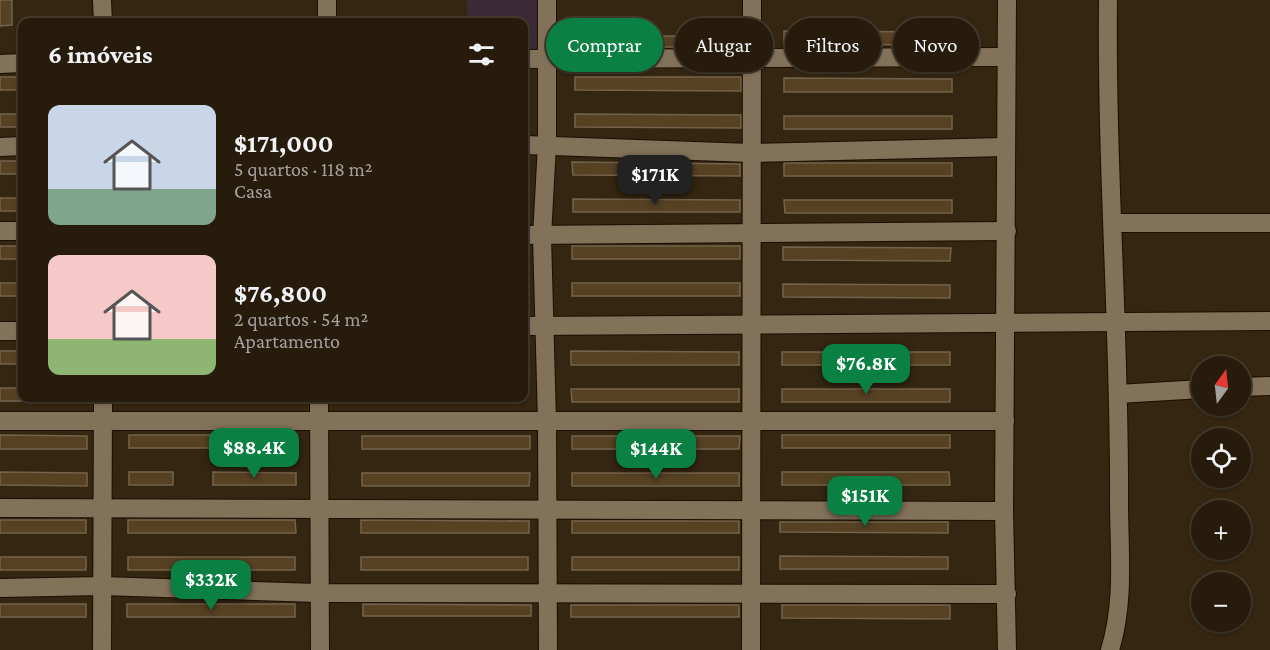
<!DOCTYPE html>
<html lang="pt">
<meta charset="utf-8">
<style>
:root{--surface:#271c0c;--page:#2f2515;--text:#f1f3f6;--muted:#a4a19d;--line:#433a2d;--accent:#0b8043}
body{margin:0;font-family:"Crimson Pro",serif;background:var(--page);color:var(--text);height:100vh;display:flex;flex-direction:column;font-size:22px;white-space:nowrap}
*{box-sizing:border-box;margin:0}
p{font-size:20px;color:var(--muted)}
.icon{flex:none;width:33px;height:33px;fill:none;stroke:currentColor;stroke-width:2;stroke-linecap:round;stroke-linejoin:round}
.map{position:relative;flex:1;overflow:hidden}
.sheet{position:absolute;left:18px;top:18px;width:510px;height:384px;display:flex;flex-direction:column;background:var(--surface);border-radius:12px;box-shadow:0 2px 4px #0004,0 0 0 2px var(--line)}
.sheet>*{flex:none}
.top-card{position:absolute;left:546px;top:18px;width:570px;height:54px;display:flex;gap:12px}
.needle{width:39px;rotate:15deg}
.buttons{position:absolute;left:1191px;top:356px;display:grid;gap:12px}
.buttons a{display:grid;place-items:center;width:60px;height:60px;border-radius:50%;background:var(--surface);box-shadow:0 2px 4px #0004,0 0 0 2px var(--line);font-size:30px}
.price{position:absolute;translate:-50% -51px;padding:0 14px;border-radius:12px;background:var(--accent);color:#fff;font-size:20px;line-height:39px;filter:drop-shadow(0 2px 3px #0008)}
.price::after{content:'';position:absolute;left:50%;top:36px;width:18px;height:14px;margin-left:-9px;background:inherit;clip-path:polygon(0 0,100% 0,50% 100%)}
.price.selected{background:#222;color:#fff}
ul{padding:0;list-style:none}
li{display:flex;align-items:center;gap:18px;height:150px;padding:0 30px}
li span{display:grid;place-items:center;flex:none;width:168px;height:120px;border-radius:12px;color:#555}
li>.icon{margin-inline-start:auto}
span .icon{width:72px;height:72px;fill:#fffc;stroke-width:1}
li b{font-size:26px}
h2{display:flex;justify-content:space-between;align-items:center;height:72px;padding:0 30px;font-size:26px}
.tag{padding:0 21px;border-radius:27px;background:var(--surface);box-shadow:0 2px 4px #0004,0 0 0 2px var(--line);font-size:21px;line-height:54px}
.tag.selected{background:var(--accent);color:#fff}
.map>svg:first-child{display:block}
.medical{fill:#3b2a35}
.building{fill:#564123;stroke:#74634c;stroke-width:1.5}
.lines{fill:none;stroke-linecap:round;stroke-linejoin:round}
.minor-casing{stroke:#1c0e00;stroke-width:20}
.minor{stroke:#83725a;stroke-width:18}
</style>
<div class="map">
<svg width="1270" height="650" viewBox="0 0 1270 650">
<rect width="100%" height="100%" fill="#342610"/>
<path class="medical" d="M467 0H537V51H524V22H467Z"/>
<g class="building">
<path d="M0 0H12V25L0 26Z"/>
<path d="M604 17 605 39 571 40V18Z"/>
<path d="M784 31 952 32V45L784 44Z"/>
<rect x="663" y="36" width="34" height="11"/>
<rect x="0" y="77" width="22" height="13"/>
<path d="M575 77H741V91L575 90Z"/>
<path d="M784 78 952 79V92H784Z"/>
<rect x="0" y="114" width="22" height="13"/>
<path d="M575 114 741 115V128L575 127Z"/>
<rect x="784" y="116" width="168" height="13"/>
<rect x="0" y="161" width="22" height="13"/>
<path d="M572 162 740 164V176L573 175Z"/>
<rect x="784" y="163" width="168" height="13"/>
<rect x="0" y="198" width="22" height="13"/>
<path d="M573 199 740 200V212H573Z"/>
<path d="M784 200H952V213H785Z"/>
<rect x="0" y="246" width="22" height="13"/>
<rect x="572" y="246" width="168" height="13"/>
<path d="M783 247 951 248 950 261 783 260Z"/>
<rect x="0" y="283" width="22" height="13"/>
<rect x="572" y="283" width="168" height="13"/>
<path d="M783 284 950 285V298L783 297Z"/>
<rect x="0" y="351" width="22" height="13"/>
<path d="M571 351 739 352V365H571Z"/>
<rect x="782" y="352" width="168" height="13"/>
<rect x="0" y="388" width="22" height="13"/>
<path d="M571 389H739V402H572Z"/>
<rect x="782" y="389" width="168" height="13"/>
<path d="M0 435 87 436V449H0Z"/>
<rect x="129" y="435" width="167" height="13"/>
<rect x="782" y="435" width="168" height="13"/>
<rect x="362" y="436" width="168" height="13"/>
<path d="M572 436H740L739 449H572Z"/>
<path d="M0 472 87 473V486L0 485Z"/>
<rect x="129" y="472" width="44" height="13"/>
<path d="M213 472 296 473V485H213Z"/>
<path d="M782 472H949L950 485H782Z"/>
<path d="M362 473H530L529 486H362Z"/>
<rect x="572" y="473" width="167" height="13"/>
<rect x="0" y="520" width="86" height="13"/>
<path d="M128 520H295L296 533H128Z"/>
<path d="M361 520 529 521V533H361Z"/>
<rect x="572" y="521" width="167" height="12"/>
<path d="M780 522H948V533L780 532Z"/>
<path d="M780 556 948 557V569H780Z"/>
<rect x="0" y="557" width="86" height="13"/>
<rect x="128" y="557" width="167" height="13"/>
<rect x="361" y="557" width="167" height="13"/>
<rect x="572" y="557" width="167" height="13"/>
<rect x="0" y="604" width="86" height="13"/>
<rect x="127" y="604" width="168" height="13"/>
<path d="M363 604 531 605V616H363Z"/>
<rect x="571" y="605" width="168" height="12"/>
<path d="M782 605H950V619L782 618Z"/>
</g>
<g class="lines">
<g class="minor-casing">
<g id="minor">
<path d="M102 0 103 22"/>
<path d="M547 0V145L542 236 547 421 548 650"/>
<path d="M1108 0C1106 167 1120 334 1119 501 1119 551 1125 601 1110 650"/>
<path d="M327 22V0"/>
<path d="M524 59 1005 57"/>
<path d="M0 64 22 63"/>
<path d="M524 145 751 153 1005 147"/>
<path d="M0 147 22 146"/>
<path d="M1114 223H1270"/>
<path d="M0 231H22"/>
<path d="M524 235 1007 231"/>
<path d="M524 326 1270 321"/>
<path d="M0 331H22"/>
<path d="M1240 387 1270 386"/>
<path d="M1118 394 1202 389"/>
<path d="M319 398 320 650"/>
<path d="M0 421H1005"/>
<path d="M0 508 1004 511"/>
<path d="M0 588 102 586 318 593 1007 594"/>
<path d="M102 650 103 398"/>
<path d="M751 650 752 0"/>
<path d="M1007 650 1004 511 1007 0"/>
</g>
</g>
<use href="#minor" class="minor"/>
</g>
</svg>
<div class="buttons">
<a><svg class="needle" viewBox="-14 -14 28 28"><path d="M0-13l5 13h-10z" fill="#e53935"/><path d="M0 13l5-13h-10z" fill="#a4a19d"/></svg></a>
<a><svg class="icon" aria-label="locate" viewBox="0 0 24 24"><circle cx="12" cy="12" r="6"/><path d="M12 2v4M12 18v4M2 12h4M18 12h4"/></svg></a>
<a>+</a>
<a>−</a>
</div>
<b class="price selected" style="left:655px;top:206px">$171K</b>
<b class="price" style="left:866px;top:395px">$76.8K</b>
<b class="price" style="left:254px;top:479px">$88.4K</b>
<b class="price" style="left:656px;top:480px">$144K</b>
<b class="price" style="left:865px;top:527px">$151K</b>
<b class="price" style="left:211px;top:611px">$332K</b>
<div class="top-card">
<a class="tag selected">Comprar</a>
<a class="tag">Alugar</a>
<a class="tag">Filtros</a>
<a class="tag">Novo</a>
</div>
<section class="sheet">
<h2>6 imóveis<svg class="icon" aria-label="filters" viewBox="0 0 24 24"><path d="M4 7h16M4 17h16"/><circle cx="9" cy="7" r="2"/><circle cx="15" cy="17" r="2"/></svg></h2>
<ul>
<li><span style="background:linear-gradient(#c9d6e8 70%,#7fa58c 0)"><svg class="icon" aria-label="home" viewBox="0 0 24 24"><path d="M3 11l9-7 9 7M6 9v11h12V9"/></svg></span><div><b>$171,000</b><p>5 quartos · 118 m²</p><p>Casa</p></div></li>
<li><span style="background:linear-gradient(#f6c9c9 70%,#8fb573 0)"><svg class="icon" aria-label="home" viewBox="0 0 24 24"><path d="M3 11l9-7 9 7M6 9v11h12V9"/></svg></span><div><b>$76,800</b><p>2 quartos · 54 m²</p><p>Apartamento</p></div></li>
</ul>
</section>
</div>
